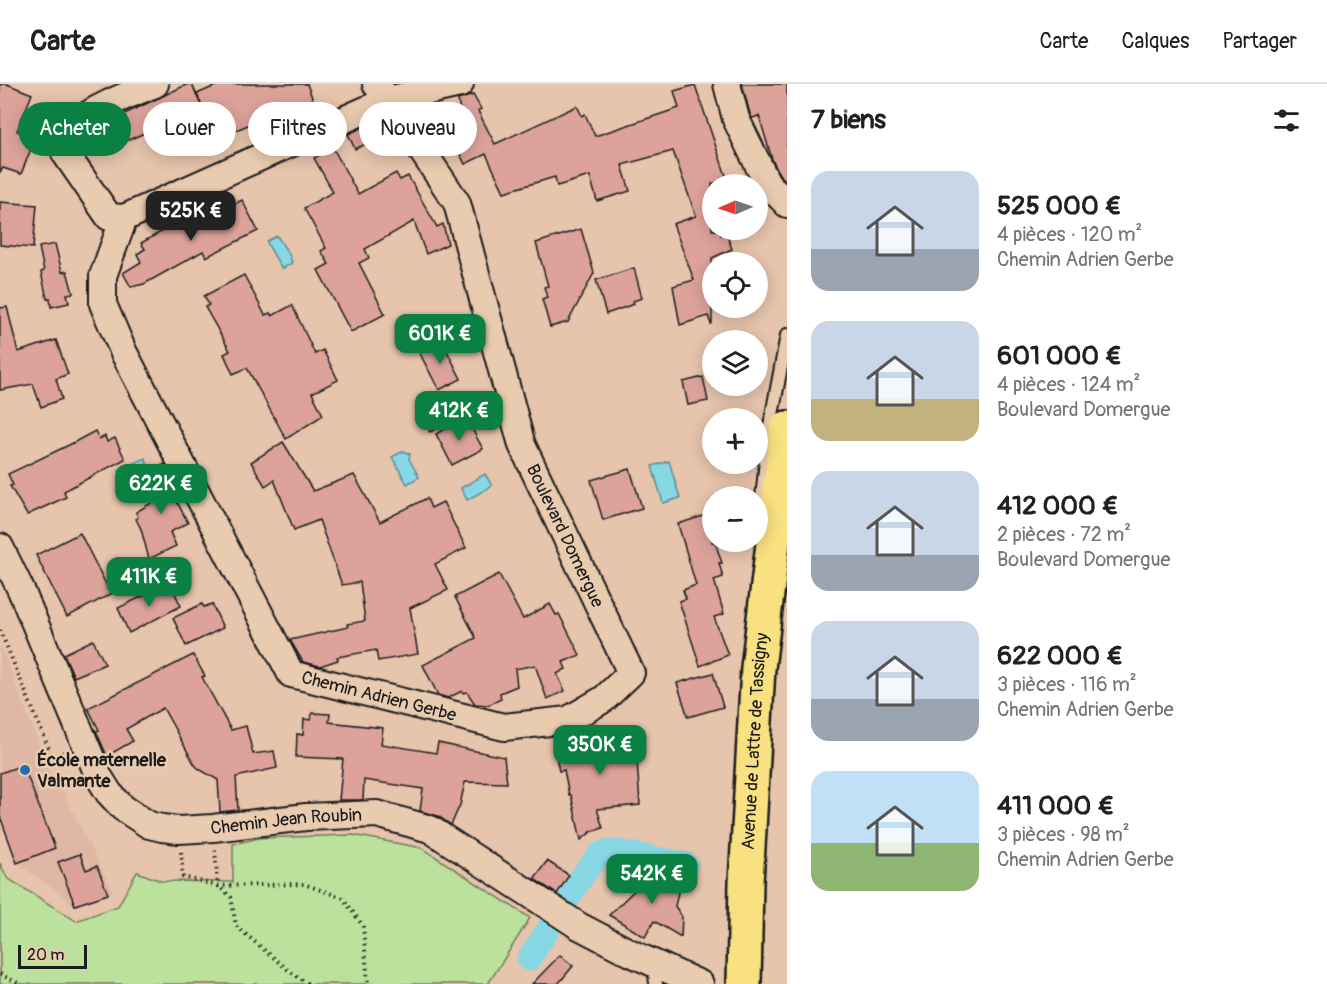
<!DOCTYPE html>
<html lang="fr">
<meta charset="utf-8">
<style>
:root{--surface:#fff;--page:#f2f2f2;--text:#202124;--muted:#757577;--line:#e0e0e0;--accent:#0b8043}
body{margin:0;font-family:Pangolin,sans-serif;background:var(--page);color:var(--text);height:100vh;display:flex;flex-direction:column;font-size:22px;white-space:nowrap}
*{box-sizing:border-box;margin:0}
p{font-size:20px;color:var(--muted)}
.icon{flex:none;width:33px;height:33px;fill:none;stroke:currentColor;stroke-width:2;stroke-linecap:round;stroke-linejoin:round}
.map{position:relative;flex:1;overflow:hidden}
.details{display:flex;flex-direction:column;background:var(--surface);width:540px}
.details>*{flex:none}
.hud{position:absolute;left:18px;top:18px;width:570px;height:54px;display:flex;gap:12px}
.needle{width:39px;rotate:268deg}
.tools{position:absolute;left:702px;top:90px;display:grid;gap:12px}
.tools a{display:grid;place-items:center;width:66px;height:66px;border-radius:50%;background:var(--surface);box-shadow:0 3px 15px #0003;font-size:30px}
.scale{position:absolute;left:18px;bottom:15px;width:69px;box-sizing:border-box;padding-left:6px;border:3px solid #1c1c1c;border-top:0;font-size:16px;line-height:21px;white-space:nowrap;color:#1c1c1c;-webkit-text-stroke:4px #e9ccb0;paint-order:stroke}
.price{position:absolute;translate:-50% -51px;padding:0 14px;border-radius:12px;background:var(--accent);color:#fff;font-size:20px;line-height:39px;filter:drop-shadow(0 2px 3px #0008)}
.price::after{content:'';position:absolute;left:50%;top:36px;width:18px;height:14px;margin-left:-9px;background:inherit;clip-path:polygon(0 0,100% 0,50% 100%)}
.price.active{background:#222;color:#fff}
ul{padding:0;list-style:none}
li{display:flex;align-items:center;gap:18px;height:150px;padding:0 24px}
li span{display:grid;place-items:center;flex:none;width:168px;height:120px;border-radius:18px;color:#555}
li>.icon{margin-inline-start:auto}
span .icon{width:72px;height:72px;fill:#fffc;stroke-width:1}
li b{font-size:26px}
h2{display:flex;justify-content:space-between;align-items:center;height:72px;padding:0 24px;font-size:26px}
.tag{padding:0 21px;border-radius:27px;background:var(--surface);box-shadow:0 3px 15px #0003;font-size:21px;line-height:54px}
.tag.active{background:var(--accent);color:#fff}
header{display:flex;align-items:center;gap:36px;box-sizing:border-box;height:84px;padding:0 30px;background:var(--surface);border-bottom:2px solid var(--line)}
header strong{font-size:28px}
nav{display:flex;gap:33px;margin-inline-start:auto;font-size:21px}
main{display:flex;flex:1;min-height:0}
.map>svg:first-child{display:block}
.built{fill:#e0b7a4}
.green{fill:#bbe19c;stroke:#6c7e5c;stroke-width:1.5}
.water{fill:#88d7e5;stroke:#5d8c95;stroke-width:1.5}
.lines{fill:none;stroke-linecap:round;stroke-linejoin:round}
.canal{stroke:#88d7e5;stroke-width:24}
.building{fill:#dda39b;stroke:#1c1c1c;stroke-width:1.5}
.lane-casing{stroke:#1c1c1c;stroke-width:16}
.street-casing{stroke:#1c1c1c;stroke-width:30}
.primary-casing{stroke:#1c1c1c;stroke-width:38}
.path{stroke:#1c1c1c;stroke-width:4;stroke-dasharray:1.5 4.5;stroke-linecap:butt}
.lane{stroke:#e9ccb0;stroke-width:12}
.street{stroke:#e9ccb0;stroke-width:26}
.primary{stroke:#f9e181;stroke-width:33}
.poi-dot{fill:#1f6fb2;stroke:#e9ccb0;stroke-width:2}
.labels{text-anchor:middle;stroke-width:5;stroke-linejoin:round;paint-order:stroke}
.street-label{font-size:18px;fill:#1c1c1c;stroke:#e9ccb0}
.poi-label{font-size:18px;font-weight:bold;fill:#1c1c1c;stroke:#e9ccb0;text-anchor:start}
</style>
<header>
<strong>Carte</strong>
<nav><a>Carte</a><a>Calques</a><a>Partager</a></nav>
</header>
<main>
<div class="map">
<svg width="787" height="900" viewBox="0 0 787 900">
<rect width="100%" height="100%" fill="#e7c4ac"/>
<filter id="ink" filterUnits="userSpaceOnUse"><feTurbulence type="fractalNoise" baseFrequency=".0167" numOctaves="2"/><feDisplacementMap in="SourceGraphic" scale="12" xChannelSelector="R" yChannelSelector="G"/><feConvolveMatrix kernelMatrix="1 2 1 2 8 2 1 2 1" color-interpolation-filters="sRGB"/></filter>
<g filter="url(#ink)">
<path class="built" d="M0 560 53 696H57L113 808 75 821 16 778 0 733Z"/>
<path class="green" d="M353 751 422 764 530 834 488 900H0V779L7 794 76 837 118 822 137 788 161 797 233 798V760L259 754Z"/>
<g class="water">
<path d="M277 152 290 172 292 179 282 185 268 161 267 157Z"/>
<path d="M403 367 410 370 409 375 419 393 407 400 392 373Z"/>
<path d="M145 374 150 386 142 391 141 397 143 401 130 408 119 386Z"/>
<path d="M669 377 680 414 663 419 652 382Z"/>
<path d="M485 390 492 402 467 416 461 404Z"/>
</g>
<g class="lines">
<path class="canal" d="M529 875 583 791 599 771 607 767 622 768 686 780"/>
</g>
<g class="building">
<path d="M0 0H7L32 10 17 47 36 52 21 90 3 84 0 88Z"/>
<path d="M188 0H192L202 24 94 71 86 55 101 47 99 42Z"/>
<path d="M220 0H307L313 16 284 27 286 32 270 39 248 41 215 55 197 10Z"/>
<path d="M742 0H787V98L779 90 772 75 759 32 752 34 750 30Z"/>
<path d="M695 1 727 95 712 100V146H720L721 151 726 149 732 165 712 174V239L711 240 708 232 680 241 673 202 694 196 673 140 696 132 673 67 622 81 630 107 597 117 590 92 557 102 555 93 504 108 486 70 465 80 449 48 463 41 458 16 473 11 481 25 478 27 495 60 577 22 582 32 585 30 595 52 679 24 674 7Z"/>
<path d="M370 40 377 55 355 65 348 50Z"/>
<path d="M333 64 358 110 396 89 400 96 408 92 437 143 443 140 448 160 426 170 414 137 365 165 369 174 359 179 385 230 351 248 318 186 329 180 321 167 326 164 304 124 333 108 314 74Z"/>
<path d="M242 116 258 147 206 173 203 167 144 200 131 203 123 189 141 178 137 170 145 165 141 159 186 134 188 137 204 129 207 135Z"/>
<path d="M0 118 37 121 33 164 0 161Z"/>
<path d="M581 145 594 189 568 238 550 243 542 215 547 213 544 203 548 202 536 159Z"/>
<path d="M55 160 62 188 67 187 73 209 67 210 69 219 51 223 50 214 47 215 41 188 44 187 39 163Z"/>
<path d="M634 184 642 214 633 217 634 220 606 230 596 196Z"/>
<path d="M244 191 265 231 270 229 272 232 292 221 315 270 323 266 338 296 312 309 323 331 286 355 247 284 233 290 224 270 230 267 205 223 209 221 204 212Z"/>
<path d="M7 223 18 268 56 256 68 290 56 295 62 315 41 323 33 300 0 306V224Z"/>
<path d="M437 256 441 262 444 261 461 295 439 306 418 266Z"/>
<path d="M703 293 708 317 688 321 683 298Z"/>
<path d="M438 320 448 339 430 348 421 330Z"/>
<path d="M466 334 483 365 452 381 436 350Z"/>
<path d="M95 347 99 355 105 352 107 358 115 354 125 375 64 407 66 413 27 431 10 402 13 401 8 390 71 360Z"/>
<path d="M283 358 313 407 354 391 380 438 427 414 431 424 443 418 466 464 435 480 448 506 410 524 418 570 378 577 376 566 337 573 338 576 320 582 303 578 290 556 348 543 347 540 365 537 360 498 342 501 319 436 294 446 274 396 265 402 251 378Z"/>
<path d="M165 380 179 407 173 410 188 439 170 448 176 462 149 475 141 445 136 435 138 433 136 428 160 414 148 389Z"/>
<path d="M630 385 642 424 603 436 591 396Z"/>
<path d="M712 429V458H715L722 479H719L723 493 714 496 724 530 714 533 728 571 700 582 679 517 686 515 683 506 696 501 678 440Z"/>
<path d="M80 449 111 510 67 533 36 471Z"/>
<path d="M499 490 523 535 550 520 556 531 559 530 580 571 563 578 566 585 557 590 565 607 547 615 535 581 515 585 517 602 500 609 501 615 488 621 475 620 467 608 463 609 462 607 448 614 438 611 423 581 476 554 455 513Z"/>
<path d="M170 499 181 522 129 549 118 524Z"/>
<path d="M202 520 204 523 212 520 223 544 186 562 173 534Z"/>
<path d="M93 556 105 580 74 593 64 570Z"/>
<path d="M193 571 205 592 202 593 231 646 246 642 253 670 274 667 277 684 236 693 238 726 220 728 218 696 199 685 195 681 163 624 126 645 133 657 107 672 96 647 99 646 88 624Z"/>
<path d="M713 589 723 623 688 633 677 599Z"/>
<path d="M312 629 330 630 329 638 383 644 381 660 436 669 438 659 504 673 507 699 465 698 460 721 451 741 438 732 420 727 423 705 364 696 363 716H339L343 675 296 673 297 650 303 651 304 635 311 636Z"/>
<path d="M635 646 640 721 597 725 603 744 591 748 581 756 571 711H569L564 686 559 687 554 663 608 651V648Z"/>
<path d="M23 681 55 764 17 779 0 732V689Z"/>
<path d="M80 770 86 786 97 782 108 810 75 821 58 778Z"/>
<path d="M547 777 569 791 557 810 534 795Z"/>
<path d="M654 787 682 791 675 822 682 833 681 853 654 837 645 853 609 831Z"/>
<path d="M560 871 573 882 558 900H532Z"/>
</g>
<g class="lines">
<g class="lane-casing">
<g id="lane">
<path d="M759 443 769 347 787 251"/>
<path d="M654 880 656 900"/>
</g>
</g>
<g class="street-casing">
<g id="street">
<path id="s1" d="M376 0 388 16 457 119 522 361 631 589 604 615 568 636 504 643 291 590 123 267 103 220V192L124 134 388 16 460 0"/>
<path d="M727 0 736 35 767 99 787 120"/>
<path d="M124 134 109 133 65 69C65 57 68 47 77 39 94 23 133 9 155 0"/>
<path id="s2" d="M0 463 21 506 99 693 109 709 123 724 149 741 162 744 179 746 213 744 306 733 377 730 430 745 579 842 631 869 700 900"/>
</g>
</g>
<g class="primary-casing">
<g id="primary">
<path id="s3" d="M744 900 746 799 758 584 787 344"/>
</g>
</g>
<g class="path">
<path d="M0 546 52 672"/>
<path d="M45 676 64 668"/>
<path d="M215 766 218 802 304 800 343 814 363 842 368 900"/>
<path d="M181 768 183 793 218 802 231 813 236 842 287 885 308 900"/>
<path d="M0 890 20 900"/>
</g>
<use href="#lane" class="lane"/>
<use href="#street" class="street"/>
<use href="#primary" class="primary"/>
</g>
</g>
<circle class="poi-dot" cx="25" cy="686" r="6"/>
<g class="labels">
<g class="street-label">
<text dy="6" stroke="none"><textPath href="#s1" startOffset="495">Boulevard Domergue</textPath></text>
<text transform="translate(379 612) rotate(14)" y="6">Chemin Adrien Gerbe</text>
<text dy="6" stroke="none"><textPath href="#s3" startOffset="243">Avenue de Lattre de Tassigny</textPath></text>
<text dy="6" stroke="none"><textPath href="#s2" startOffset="459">Chemin Jean Roubin</textPath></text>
</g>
<g class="poi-label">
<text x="37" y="682">École maternelle<tspan x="37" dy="21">Valmante</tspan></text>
</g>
</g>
</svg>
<div class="tools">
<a><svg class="needle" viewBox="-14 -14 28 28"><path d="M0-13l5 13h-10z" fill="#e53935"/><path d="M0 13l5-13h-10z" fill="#757577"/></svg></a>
<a><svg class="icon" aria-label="locate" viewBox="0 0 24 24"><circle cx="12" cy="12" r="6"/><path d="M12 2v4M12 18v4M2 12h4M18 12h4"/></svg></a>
<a><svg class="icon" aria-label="layers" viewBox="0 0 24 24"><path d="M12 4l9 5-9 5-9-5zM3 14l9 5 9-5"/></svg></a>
<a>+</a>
<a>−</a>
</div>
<div class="scale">20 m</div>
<b class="price active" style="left:191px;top:158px">525K €</b>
<b class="price" style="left:440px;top:281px">601K €</b>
<b class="price" style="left:459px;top:358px">412K €</b>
<b class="price" style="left:161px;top:431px">622K €</b>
<b class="price" style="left:149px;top:524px">411K €</b>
<b class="price" style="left:600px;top:692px">350K €</b>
<b class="price" style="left:652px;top:821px">542K €</b>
<div class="hud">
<a class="tag active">Acheter</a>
<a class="tag">Louer</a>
<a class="tag">Filtres</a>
<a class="tag">Nouveau</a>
</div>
</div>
<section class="details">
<h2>7 biens<svg class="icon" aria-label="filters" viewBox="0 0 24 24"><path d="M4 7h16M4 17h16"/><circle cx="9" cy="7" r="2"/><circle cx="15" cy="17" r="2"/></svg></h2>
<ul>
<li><span style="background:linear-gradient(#c9d6e8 65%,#9aa5b1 0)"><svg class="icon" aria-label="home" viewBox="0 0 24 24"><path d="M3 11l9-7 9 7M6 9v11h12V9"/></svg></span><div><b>525 000 €</b><p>4 pièces · 120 m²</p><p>Chemin Adrien Gerbe</p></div></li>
<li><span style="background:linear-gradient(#c9d6e8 65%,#c2b280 0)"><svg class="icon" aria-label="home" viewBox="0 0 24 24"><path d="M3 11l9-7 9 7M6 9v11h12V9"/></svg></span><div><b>601 000 €</b><p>4 pièces · 124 m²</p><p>Boulevard Domergue</p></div></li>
<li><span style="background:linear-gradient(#c9d6e8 70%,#9aa5b1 0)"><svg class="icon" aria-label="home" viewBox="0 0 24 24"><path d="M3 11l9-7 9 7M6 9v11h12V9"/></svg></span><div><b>412 000 €</b><p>2 pièces · 72 m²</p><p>Boulevard Domergue</p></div></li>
<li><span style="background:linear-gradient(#c9d6e8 65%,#9aa5b1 0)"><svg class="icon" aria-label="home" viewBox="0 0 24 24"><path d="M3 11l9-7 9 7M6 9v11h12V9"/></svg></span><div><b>622 000 €</b><p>3 pièces · 116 m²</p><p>Chemin Adrien Gerbe</p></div></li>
<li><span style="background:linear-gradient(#bfe0f5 60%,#8fb573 0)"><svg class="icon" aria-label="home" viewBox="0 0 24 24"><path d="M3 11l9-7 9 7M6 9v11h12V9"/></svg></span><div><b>411 000 €</b><p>3 pièces · 98 m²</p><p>Chemin Adrien Gerbe</p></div></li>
</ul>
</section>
</main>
